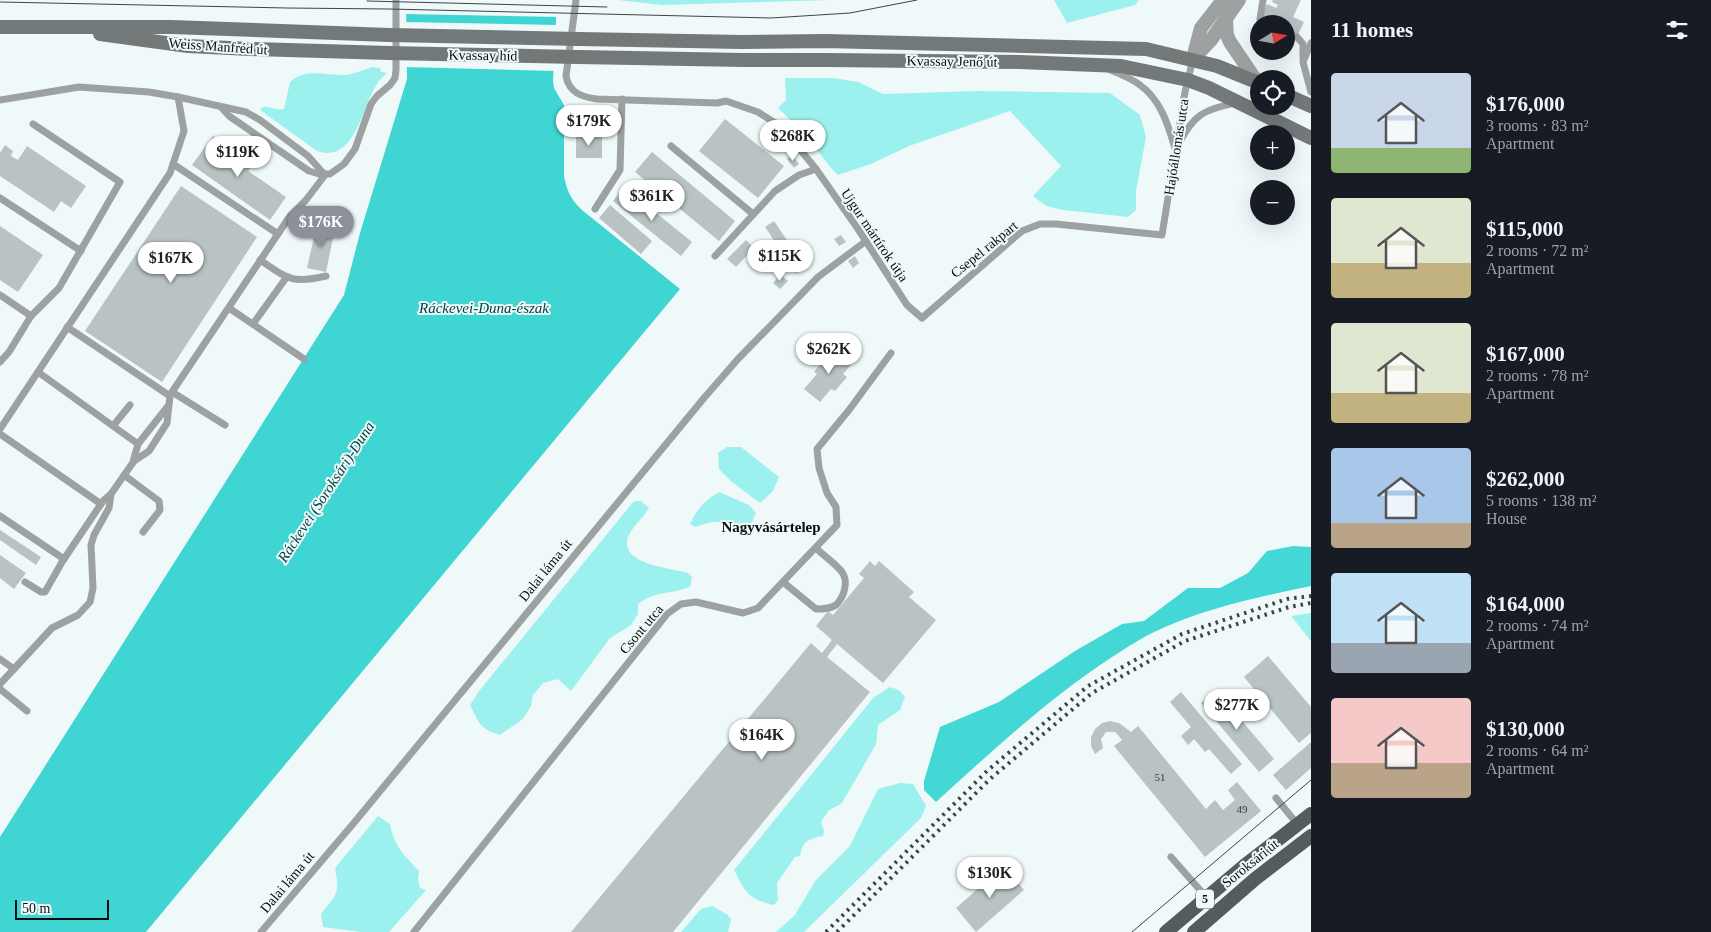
<!DOCTYPE html>
<meta charset="utf-8">
<style>
:root{--surface:#171b24;--page:#242831;--text:#f1f3f6;--muted:#9ea1a6;--accent:#8c9099}
body{margin:0;font-family:Georgia,serif;background:var(--page);color:var(--text);height:100vh;display:flex;flex-direction:column;font-size:19px;white-space:nowrap}
*{box-sizing:border-box;margin:0}
p{font-size:16px;color:var(--muted)}
.icon{flex:none;width:28px;height:28px;fill:none;stroke:currentColor;stroke-width:2;stroke-linecap:round;stroke-linejoin:round}
.map{position:relative;flex:1;overflow:hidden}
.details{display:flex;flex-direction:column;background:var(--surface);width:400px}
.details>*{flex:none}
.needle{width:32px;rotate:79deg}
.buttons{position:absolute;left:1250px;top:15px;display:grid;gap:10px}
.buttons a{display:grid;place-items:center;width:45px;height:45px;border-radius:50%;background:var(--surface);box-shadow:0 5px 20px #0002;font-size:25px}
.scale{position:absolute;left:15px;bottom:12px;width:94px;box-sizing:border-box;padding-left:5px;border:2px solid #0a0d0d;border-top:0;font-size:14px;line-height:18px;white-space:nowrap;color:#0a0d0d;-webkit-text-stroke:4px #eff9f9;paint-order:stroke}
.price{position:absolute;translate:-50% -42px;padding:0 11px;border-radius:18px;background:#fff;color:#222;font-size:16px;line-height:32px;filter:drop-shadow(0 1px 2px #0008)}
.price::after{content:'';position:absolute;left:50%;top:30px;width:15px;height:11px;margin-left:-8px;background:inherit;clip-path:polygon(0 0,100% 0,50% 100%)}
.price.current{background:var(--accent);color:#fff}
ul{padding:0;list-style:none}
li{display:flex;align-items:center;gap:15px;height:125px;padding:0 20px}
li span{display:grid;place-items:center;flex:none;width:140px;height:100px;border-radius:5px;color:#555}
li>.icon{margin-inline-start:auto}
span .icon{width:60px;height:60px;fill:#fffc;stroke-width:1}
li b{font-size:21px}
h2{display:flex;justify-content:space-between;align-items:center;height:60px;padding:0 20px;font-size:21px}
main{display:flex;flex:1;min-height:0}
.map>svg:first-child{display:block}
.green{fill:#9cf1ee}
.forest{fill:#43d8d5}
.water{fill:#3ed5d2}
.pier{fill:#eff9f9}
.building{fill:#b9c3c3}
.lines{fill:none;stroke-linecap:round;stroke-linejoin:round}
.service{stroke:#9da1a1;stroke-width:7}
.minor{stroke:#9da1a1;stroke-width:14}
.secondary{stroke:#727978;stroke-width:14}
.primary{stroke:#545c5c;stroke-width:14}
.tram{stroke:#3f4444;stroke-width:1}
.rail{stroke:#3f4444;stroke-width:4;stroke-dasharray:2.5 5;stroke-linecap:butt}
.secondary-bridge{stroke:#727978;stroke-width:14}
.labels{text-anchor:middle;stroke-width:4;stroke-linejoin:round;paint-order:stroke}
.number-label{font-size:11px;fill:#363a3a}
.shield{fill:#eff9f9;stroke:#4f5454;stroke-width:1}
.shield-label{font-size:12px;font-weight:bold;fill:#0a0d0d}
.street-label{font-size:14px;fill:#0a0d0d;stroke:#eff9f9}
.water-label{font-size:15px;font-style:italic;fill:#004544;stroke:#eff9f9}
.neighbourhood-label{font-size:15px;font-weight:bold;fill:#0a0d0d;stroke:#eff9f9}
</style>
<main>
<div class="map">
<svg width="1311" height="932" viewBox="0 0 1311 932">
<rect width="100%" height="100%" fill="#eff9f9"/>
<g class="green">
<path d="M618 0H833L662 5Z"/>
<path d="M1054 0H1139L1135 5 1067 23Z"/>
<path d="M372 67 380 68 381 72 387 73C384 76 379 80 377 84 362 107 355 164 317 151L260 110 263 107C270 106 277 111 284 109L290 82C305 67 327 76 346 75 355 74 364 69 372 67Z"/>
<path d="M785 78H833L858 82 883 94 977 91 1110 93 1140 115 1146 137 1136 191V210L1128 217 1063 210 1046 206 1033 196 1061 166 1010 111 909 146 871 164 838 175 831 168 803 132 778 108 786 100Z"/>
<path d="M727 447H741L779 477 773 491 760 503 732 482 719 469 718 453Z"/>
<path d="M719 492 749 505 756 513 748 531 740 535 729 529 720 522H711L695 527 690 524C697 509 705 500 719 492Z"/>
<path d="M634 501H641L649 508C644 517 635 524 630 533 613 564 670 568 688 573L692 577 690 587C669 595 657 590 638 604V614L631 625 610 638 571 691 558 679 543 683 533 695 531 706 523 719 500 735C479 729 479 722 470 705L479 691Z"/>
<path d="M1311 613V641L1291 616Z"/>
<path d="M890 687 899 690 905 697 900 710 878 725 876 744 849 791 841 804 829 810 821 822 824 830 823 836C808 839 803 841 800 856L795 857 777 883 778 900 774 905C748 899 746 893 734 870L874 697Z"/>
<path d="M900 783 913 784 926 806 921 818 804 932H776L795 915 815 881 850 846 878 789Z"/>
<path d="M378 816 390 824C394 846 404 855 419 871L418 880 420 888 426 890 389 932H361L323 927 321 914C337 894 340 894 335 868Z"/>
<path d="M712 906 728 915 731 919 728 932H681L701 909Z"/>
</g>
<path class="forest" d="M1293 546 1311 547V586C1262 596 1211 607 1165 627 1146 635 1129 646 1112 657 1048 699 992 751 936 802L924 790V781L940 727 999 702 1075 651 1122 624 1144 621 1188 588H1220L1248 573 1267 551Z"/>
<path class="water" d="M406 0H557L553 80 554 88 564 105V176C567 191 571 200 582 210L680 289 146 932H0V837L344 295 360 233 407 79Z"/>
<g class="pier">
<path d="M403 0H559L558 17 404 14Z"/>
<path d="M404 22 558 25 556 71 404 67Z"/>
</g>
<g class="building">
<path d="M1273 0H1301L1293 17 1304 22 1290 51 1286 49V24H1259V35L1253 33 1267 4 1276 8 1278 5 1272 2Z"/>
<rect x="576" y="114" width="26" height="21"/>
<path d="M725 119 784 166 758 198 699 151Z"/>
<path d="M213 136 253 164 248 171 286 197 270 220 192 165Z"/>
<rect x="576" y="137" width="26" height="21"/>
<path d="M5 145 13 151 11 156 18 160 27 146 86 186 71 208 61 201 54 212 0 176V153Z"/>
<path d="M652 152 735 221 719 241 635 172Z"/>
<path d="M792 155 799 164 794 168 787 159Z"/>
<path d="M181 186 257 237 162 382 85 331Z"/>
<path d="M624 187 692 242 681 256 613 201Z"/>
<path d="M610 205 652 241 641 254 599 218Z"/>
<path d="M774 221 805 267 796 273 765 227Z"/>
<path d="M317 224 335 228 326 272 307 268Z"/>
<path d="M0 226 43 255 18 292 0 280Z"/>
<path d="M841 235 846 242 839 246 834 239Z"/>
<path d="M746 240 754 248 736 267 727 259Z"/>
<path d="M855 256 859 263 853 268 848 261Z"/>
<path d="M781 275 788 281 780 289 773 283Z"/>
<path d="M838 348 854 361 843 374 847 377 835 391 831 389 820 402 804 389 817 374 814 372 824 359 827 361Z"/>
<path d="M0 530 41 557 36 565 0 540Z"/>
<path d="M0 555 26 573 14 589 0 578Z"/>
<path d="M870 561 875 566 879 561 914 592 909 597 936 620 883 683 837 644 827 657 870 692 673 932H571L811 643 822 653 832 640 816 626 828 611 833 615 864 578 859 574Z"/>
<path d="M1268 656 1311 707V733L1299 743 1244 677Z"/>
<path d="M1216 690 1274 759 1259 772 1201 703Z"/>
<path d="M1181 692 1242 764 1231 774 1209 749 1205 752 1194 739 1188 745 1181 736 1191 727 1170 702Z"/>
<path d="M1110 721 1119 723 1131 732 1138 726 1206 809 1215 800 1223 810 1235 800 1228 790 1237 782 1261 811 1205 857 1114 746 1122 740 1118 735 1115 732H1106L1101 739 1103 748 1095 754 1091 746V737L1095 729 1102 723Z"/>
<path d="M1311 742V768L1286 790 1273 775Z"/>
<path d="M1004 866 1024 890 976 932 956 908Z"/>
</g>
<g class="lines">
<g class="service">
<path d="M576 0 566 76C569 93 582 97 597 99L717 103 726 101 758 112 775 123 789 136 816 169 858 229 907 305 922 318 1022 231 1040 224H1056L1162 235 1185 92 1193 59"/>
<path d="M1260 19 1263 0"/>
<path d="M1297 37 1303 44V59"/>
<path d="M1311 43 1303 62 1311 92"/>
<path d="M1109 69C1119 74 1131 78 1140 85 1161 100 1168 125 1175 148"/>
<path d="M0 100 79 87 149 92 178 97 246 112 260 120 308 156 325 175"/>
<path d="M221 107 229 116 309 171 319 174H330L344 164 355 149 371 104 377 96 390 85 395 78 396 70V0"/>
<path d="M1179 143C1195 113 1203 111 1234 103"/>
<path d="M671 146 753 214"/>
<path d="M173 164 278 234"/>
<path d="M0 198 81 251"/>
<path d="M595 209 620 170 622 99"/>
<path d="M715 256 775 191 799 175 816 169"/>
<path d="M260 260C288 279 292 284 326 276"/>
<path d="M0 295 31 316"/>
<path d="M229 308 304 359"/>
<path d="M253 324 286 278"/>
<path d="M67 327 170 396"/>
<path d="M0 362 9 352 31 316 59 288 120 182 33 124"/>
<path d="M38 372 138 444"/>
<path d="M172 392 225 425"/>
<path d="M113 426 130 405"/>
<path d="M0 429 170 173 184 131 178 97"/>
<path d="M0 434 101 504"/>
<path d="M133 462 138 444 168 406"/>
<path d="M124 475 159 501 160 510 143 532"/>
<path d="M0 516 64 559"/>
<path d="M25 582 41 592H45L62 562 103 501 111 494"/>
<path d="M783 582 816 609C823 609 830 609 836 605 844 597 849 582 842 572 835 563 824 556 816 548"/>
<path d="M0 659 14 669"/>
<path d="M0 684 52 628 78 615 90 602 93 588 91 545 94 535 109 508 111 494 134 461 149 451 167 423 170 396 172 392 290 216 306 200 325 175"/>
<path d="M0 689 27 711"/>
<path d="M1276 798 1298 825"/>
<path d="M1171 857 1207 898"/>
<path d="M261 932 353 824 704 398 738 359 818 277 866 241"/>
<path d="M414 932 667 614 681 604 696 602 743 613 758 608 837 525 836 507 827 493 819 468 817 449 849 410 891 353"/>
</g>
<g class="minor">
<path d="M1226 21 1227 35 1230 42 1257 82"/>
<path d="M1193 58 1201 28 1223 0"/>
<path d="M1193 59 1211 40 1239 0"/>
</g>
<g class="secondary">
<path d="M0 27H171L389 35"/>
<path d="M100 34 188 46 250 49 389 53"/>
<path d="M579 39 742 42 826 41 1146 49 1217 66 1259 83"/>
<path d="M578 57 743 60H826L1020 62 1121 66 1188 80 1209 88 1311 138"/>
<path d="M1286 95 1311 106"/>
</g>
<g class="primary">
<path d="M1166 932 1244 866 1311 814"/>
<path d="M1194 932 1255 879 1311 836"/>
</g>
<g class="tram">
<path d="M367 1 607 7"/>
<path d="M0 2 287 8 389 9 771 18 850 13 917 0"/>
<path d="M1132 932 1311 780"/>
</g>
<g class="rail">
<path d="M826 932 987 771 1088 686 1182 634 1287 599 1311 596"/>
<path d="M837 932 990 779 1092 693 1185 641 1289 607 1311 603"/>
</g>
<g class="secondary-bridge">
<path d="M389 35 579 39"/>
<path d="M389 53 578 57"/>
</g>
</g>
<g class="labels">
<g class="number-label">
<text x="1160" y="781">51</text>
<text x="1242" y="813">49</text>
</g>
<rect class="shield" x="1196" y="889.5" width="18" height="19" rx="4"/>
<g class="shield-label">
<text x="1205" y="903">5</text>
</g>
<g class="street-label">
<text transform="translate(218 46) rotate(4)" y="5">Weiss Manfréd út</text>
<text transform="translate(483 55) rotate(1)" y="5">Kvassay híd</text>
<text transform="translate(952 61) rotate(1)" y="5">Kvassay Jenő út</text>
<text transform="translate(1176 147) rotate(-81)" y="5">Hajóállomás utca</text>
<text transform="translate(875 235) rotate(56)" y="5">Ujgur mártírok útja</text>
<text transform="translate(984 249) rotate(-39)" y="5">Csepel rakpart</text>
<text transform="translate(545 570) rotate(-51)" y="5">Dalai láma út</text>
<text transform="translate(641 629) rotate(-50)" y="5">Csont utca</text>
<text transform="translate(1250 863) rotate(-39)" y="5">Soroksári út</text>
<text transform="translate(287 882) rotate(-50)" y="5">Dalai láma út</text>
</g>
<g class="water-label">
<text x="484" y="313">Ráckevei-Duna-észak</text>
<text transform="translate(326 492) rotate(-57)" y="5">Ráckevei (Soroksári)-Duna</text>
</g>
<g class="neighbourhood-label">
<text x="771" y="532">Nagyvásártelep</text>
</g>
</g>
</svg>
<div class="buttons">
<a><svg class="needle" viewBox="-14 -14 28 28"><path d="M0-13l5 13h-10z" fill="#e53935"/><path d="M0 13l5-13h-10z" fill="#9ea1a6"/></svg></a>
<a><svg class="icon" aria-label="locate" viewBox="0 0 24 24"><circle cx="12" cy="12" r="6"/><path d="M12 2v4M12 18v4M2 12h4M18 12h4"/></svg></a>
<a>+</a>
<a>−</a>
</div>
<div class="scale">50 m</div>
<b class="price" style="left:589px;top:147px">$179K</b>
<b class="price" style="left:793px;top:162px">$268K</b>
<b class="price" style="left:238px;top:178px">$119K</b>
<b class="price" style="left:652px;top:222px">$361K</b>
<b class="price current" style="left:321px;top:248px">$176K</b>
<b class="price" style="left:780px;top:282px">$115K</b>
<b class="price" style="left:171px;top:284px">$167K</b>
<b class="price" style="left:829px;top:375px">$262K</b>
<b class="price" style="left:1237px;top:731px">$277K</b>
<b class="price" style="left:762px;top:761px">$164K</b>
<b class="price" style="left:990px;top:899px">$130K</b>
</div>
<section class="details">
<h2>11 homes<svg class="icon" aria-label="filters" viewBox="0 0 24 24"><path d="M4 7h16M4 17h16"/><circle cx="9" cy="7" r="2"/><circle cx="15" cy="17" r="2"/></svg></h2>
<ul>
<li><span style="background:linear-gradient(#c9d6e8 75%,#8fb573 0)"><svg class="icon" aria-label="home" viewBox="0 0 24 24"><path d="M3 11l9-7 9 7M6 9v11h12V9"/></svg></span><div><b>$176,000</b><p>3 rooms · 83 m²</p><p>Apartment</p></div></li>
<li><span style="background:linear-gradient(#dfe7d0 65%,#c2b280 0)"><svg class="icon" aria-label="home" viewBox="0 0 24 24"><path d="M3 11l9-7 9 7M6 9v11h12V9"/></svg></span><div><b>$115,000</b><p>2 rooms · 72 m²</p><p>Apartment</p></div></li>
<li><span style="background:linear-gradient(#dfe7d0 70%,#c2b280 0)"><svg class="icon" aria-label="home" viewBox="0 0 24 24"><path d="M3 11l9-7 9 7M6 9v11h12V9"/></svg></span><div><b>$167,000</b><p>2 rooms · 78 m²</p><p>Apartment</p></div></li>
<li><span style="background:linear-gradient(#a9c7e8 75%,#b9a48a 0)"><svg class="icon" aria-label="home" viewBox="0 0 24 24"><path d="M3 11l9-7 9 7M6 9v11h12V9"/></svg></span><div><b>$262,000</b><p>5 rooms · 138 m²</p><p>House</p></div></li>
<li><span style="background:linear-gradient(#bfe0f5 70%,#9aa5b1 0)"><svg class="icon" aria-label="home" viewBox="0 0 24 24"><path d="M3 11l9-7 9 7M6 9v11h12V9"/></svg></span><div><b>$164,000</b><p>2 rooms · 74 m²</p><p>Apartment</p></div></li>
<li><span style="background:linear-gradient(#f6c9c9 65%,#b9a48a 0)"><svg class="icon" aria-label="home" viewBox="0 0 24 24"><path d="M3 11l9-7 9 7M6 9v11h12V9"/></svg></span><div><b>$130,000</b><p>2 rooms · 64 m²</p><p>Apartment</p></div></li>
</ul>
</section>
</main>
